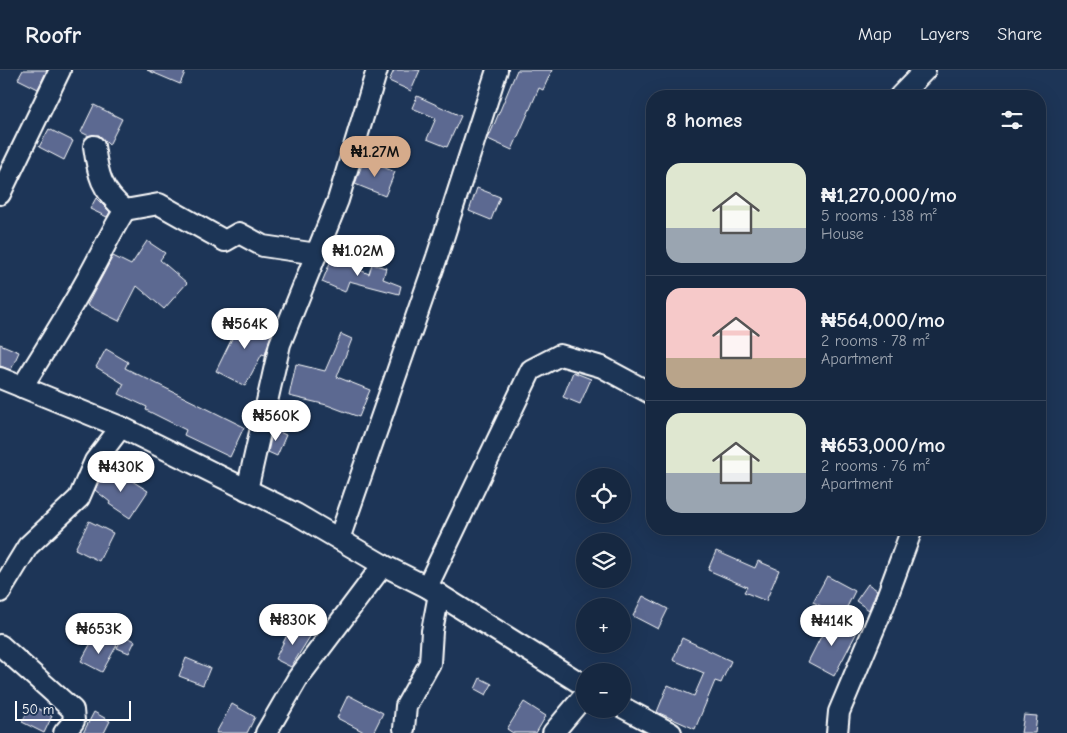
<!DOCTYPE html>
<meta charset="utf-8">
<style>
:root{--surface:#162841;--page:#1f3048;--text:#f1f3f6;--muted:#9ea6b1;--line:#35445a;--accent:#d6ab8b}
body{margin:0;font-family:"Comic Neue",sans-serif;background:var(--page);color:var(--text);height:100vh;display:flex;flex-direction:column;font-size:19px;white-space:nowrap}
*{box-sizing:border-box;margin:0}
p{font-size:16px;color:var(--muted)}
.icon{flex:none;width:28px;height:28px;fill:none;stroke:currentColor;stroke-width:2;stroke-linecap:round;stroke-linejoin:round}
.map{position:relative;flex:1;overflow:hidden}
.panel{position:absolute;left:646px;top:20px;width:400px;height:445px;display:flex;flex-direction:column;background:var(--surface);border-radius:20px;box-shadow:0 5px 20px #0002,0 0 0 1px var(--line)}
.panel>*{flex:none}
.buttons{position:absolute;left:576px;top:398px;display:grid;gap:10px}
.buttons a{display:grid;place-items:center;width:55px;height:55px;border-radius:50%;background:var(--surface);box-shadow:0 5px 20px #0002,0 0 0 1px var(--line);font-size:25px}
.scale{position:absolute;left:15px;bottom:12px;width:116px;box-sizing:border-box;padding-left:5px;border:2px solid #fff;border-top:0;font-size:14px;line-height:18px;white-space:nowrap;color:#fff;-webkit-text-stroke:4px #1d3557;paint-order:stroke}
.price{position:absolute;translate:-50% -42px;padding:0 11px;border-radius:18px;background:#fff;color:#222;font-size:16px;line-height:32px;filter:drop-shadow(0 1px 2px #0008)}
.price::after{content:'';position:absolute;left:50%;top:30px;width:15px;height:11px;margin-left:-8px;background:inherit;clip-path:polygon(0 0,100% 0,50% 100%)}
.price.active{background:var(--accent);color:#111}
ul{padding:0;list-style:none}
li{display:flex;align-items:center;gap:15px;height:125px;padding:0 20px}
li+li{border-top:1px solid var(--line)}
li span{display:grid;place-items:center;flex:none;width:140px;height:100px;border-radius:15px;color:#555}
li>.icon{margin-inline-start:auto}
span .icon{width:60px;height:60px;fill:#fffc;stroke-width:1}
li b{font-size:21px}
h2{display:flex;justify-content:space-between;align-items:center;height:60px;padding:0 20px;font-size:21px}
header{display:flex;align-items:center;gap:30px;box-sizing:border-box;height:70px;padding:0 25px;background:var(--surface);border-bottom:1px solid var(--line)}
header strong{font-size:24px}
nav{display:flex;gap:28px;margin-inline-start:auto;font-size:18px}
.map>svg:first-child{display:block}
.building{fill:#5c6991;stroke:#fff}
.lines{fill:none;stroke-linecap:round;stroke-linejoin:round}
.minor-casing{stroke:#fff;stroke-width:24}
.minor{stroke:#1d3557;stroke-width:20}
</style>
<header>
<strong>Roofr</strong>
<nav><a>Map</a><a>Layers</a><a>Share</a></nav>
</header>
<div class="map">
<svg width="1067" height="663" viewBox="0 0 1067 663">
<rect width="100%" height="100%" fill="#1d3557"/>
<filter id="ink" filterUnits="userSpaceOnUse"><feTurbulence type="fractalNoise" baseFrequency=".02" numOctaves="2"/><feDisplacementMap in="SourceGraphic" scale="10" xChannelSelector="R" yChannelSelector="G"/><feConvolveMatrix kernelMatrix="1 2 1 2 8 2 1 2 1" color-interpolation-filters="sRGB"/></filter>
<g filter="url(#ink)">
<g class="building">
<path d="M23 0H47L38 19 18 9Z"/>
<path d="M147 0H186L180 14Z"/>
<path d="M394 0H420L411 21 389 11Z"/>
<path d="M517 0H552L543 20 539 18 512 80 488 69Z"/>
<path d="M417 26 461 46 447 77 427 69 436 48 412 38Z"/>
<path d="M94 35 122 49 109 75 99 65 89 66 81 62Z"/>
<path d="M49 59 73 71 64 90 39 77Z"/>
<path d="M364 89 395 102 385 126 355 114Z"/>
<path d="M477 118 500 127 491 150 469 141Z"/>
<path d="M96 128 110 142 107 147 90 139Z"/>
<path d="M147 171 165 183 160 190 187 213 164 239 137 216 119 251 87 235 113 186 131 195Z"/>
<path d="M332 188 369 204 372 194 386 198 383 209 401 216 399 224 349 211 345 222 322 212Z"/>
<path d="M244 244 273 258 265 285 262 284 245 316 216 301Z"/>
<path d="M341 264 352 269 337 307 370 320 359 347 327 335 289 326 296 294 325 301Z"/>
<path d="M0 274 19 282 11 300 0 296Z"/>
<path d="M106 279 128 292 125 298 244 357 230 387 184 365 186 360 146 340 147 337 119 324 124 314 96 297Z"/>
<path d="M573 302 591 309 580 334 563 327Z"/>
<path d="M273 359 286 365 277 386 268 382Z"/>
<path d="M104 399 123 413 126 407 148 421 130 448 109 434 110 432 95 420Z"/>
<path d="M89 451 113 463 99 491 75 479Z"/>
<path d="M716 481 755 498 758 491 779 500 766 531 744 522 747 517 708 500Z"/>
<path d="M827 506 855 521 842 547 813 532Z"/>
<path d="M868 514 877 520 869 540 856 531Z"/>
<path d="M643 526 668 539 658 559 633 546Z"/>
<path d="M830 549 857 562 834 606 808 592Z"/>
<path d="M292 555 311 565 291 597 275 589Z"/>
<path d="M123 565 135 571 129 583 117 578Z"/>
<path d="M105 568 117 575 102 602 81 591 91 573 100 578Z"/>
<path d="M682 568 731 591 721 613 715 611 695 659 657 642 668 615 694 626 704 603 673 590Z"/>
<path d="M186 588 210 598 203 615 179 606Z"/>
<path d="M480 608 492 614 486 625 475 619Z"/>
<path d="M348 625 383 643 373 663H366L337 648Z"/>
<path d="M524 632 546 646 536 663H513L507 659Z"/>
<path d="M232 634 255 647 247 663H216Z"/>
<path d="M31 635 52 646 44 663 22 652Z"/>
<path d="M94 642 110 651 104 663H83Z"/>
<path d="M1024 645 1037 646 1035 663H1021Z"/>
</g>
<g class="lines">
<g class="minor-casing">
<g id="minor">
<path d="M900 26 925 0"/>
<path d="M94 76C98 105 101 120 125 140L159 134 225 171 239 163 263 176 317 184"/>
<path d="M0 124 60 0"/>
<path d="M0 308 121 357 296 444 383 495 427 517 585 616"/>
<path d="M22 317C44 282 66 247 86 211 100 187 110 163 125 140"/>
<path d="M247 420 280 274 338 130 377 0"/>
<path d="M339 469 437 187 497 0"/>
<path d="M427 517 531 300 560 285 602 297 652 324"/>
<path d="M0 522 28 476 79 428 95 391 121 357"/>
<path d="M0 575 73 640 74 651 64 663"/>
<path d="M622 637 671 663"/>
<path d="M404 659 406 636 430 593 432 561 439 524"/>
<path d="M266 663 298 608 383 495"/>
<path d="M553 663 585 625"/>
<path d="M837 663 839 642 884 535 912 459"/>
</g>
</g>
<use href="#minor" class="minor"/>
</g>
</g>
</svg>
<div class="buttons">
<a><svg class="icon" aria-label="locate" viewBox="0 0 24 24"><circle cx="12" cy="12" r="6"/><path d="M12 2v4M12 18v4M2 12h4M18 12h4"/></svg></a>
<a><svg class="icon" aria-label="layers" viewBox="0 0 24 24"><path d="M12 4l9 5-9 5-9-5zM3 14l9 5 9-5"/></svg></a>
<a>+</a>
<a>−</a>
</div>
<div class="scale">50 m</div>
<b class="price active" style="left:375px;top:108px">₦1.27M</b>
<b class="price" style="left:358px;top:207px">₦1.02M</b>
<b class="price" style="left:245px;top:280px">₦564K</b>
<b class="price" style="left:276px;top:372px">₦560K</b>
<b class="price" style="left:121px;top:423px">₦430K</b>
<b class="price" style="left:293px;top:576px">₦830K</b>
<b class="price" style="left:832px;top:577px">₦414K</b>
<b class="price" style="left:99px;top:585px">₦653K</b>
<section class="panel">
<h2>8 homes<svg class="icon" aria-label="filters" viewBox="0 0 24 24"><path d="M4 7h16M4 17h16"/><circle cx="9" cy="7" r="2"/><circle cx="15" cy="17" r="2"/></svg></h2>
<ul>
<li><span style="background:linear-gradient(#dfe7d0 65%,#9aa5b1 0)"><svg class="icon" aria-label="home" viewBox="0 0 24 24"><path d="M3 11l9-7 9 7M6 9v11h12V9"/></svg></span><div><b>₦1,270,000/mo</b><p>5 rooms · 138 m²</p><p>House</p></div></li>
<li><span style="background:linear-gradient(#f6c9c9 70%,#b9a48a 0)"><svg class="icon" aria-label="home" viewBox="0 0 24 24"><path d="M3 11l9-7 9 7M6 9v11h12V9"/></svg></span><div><b>₦564,000/mo</b><p>2 rooms · 78 m²</p><p>Apartment</p></div></li>
<li><span style="background:linear-gradient(#dfe7d0 60%,#9aa5b1 0)"><svg class="icon" aria-label="home" viewBox="0 0 24 24"><path d="M3 11l9-7 9 7M6 9v11h12V9"/></svg></span><div><b>₦653,000/mo</b><p>2 rooms · 76 m²</p><p>Apartment</p></div></li>
</ul>
</section>
</div>
